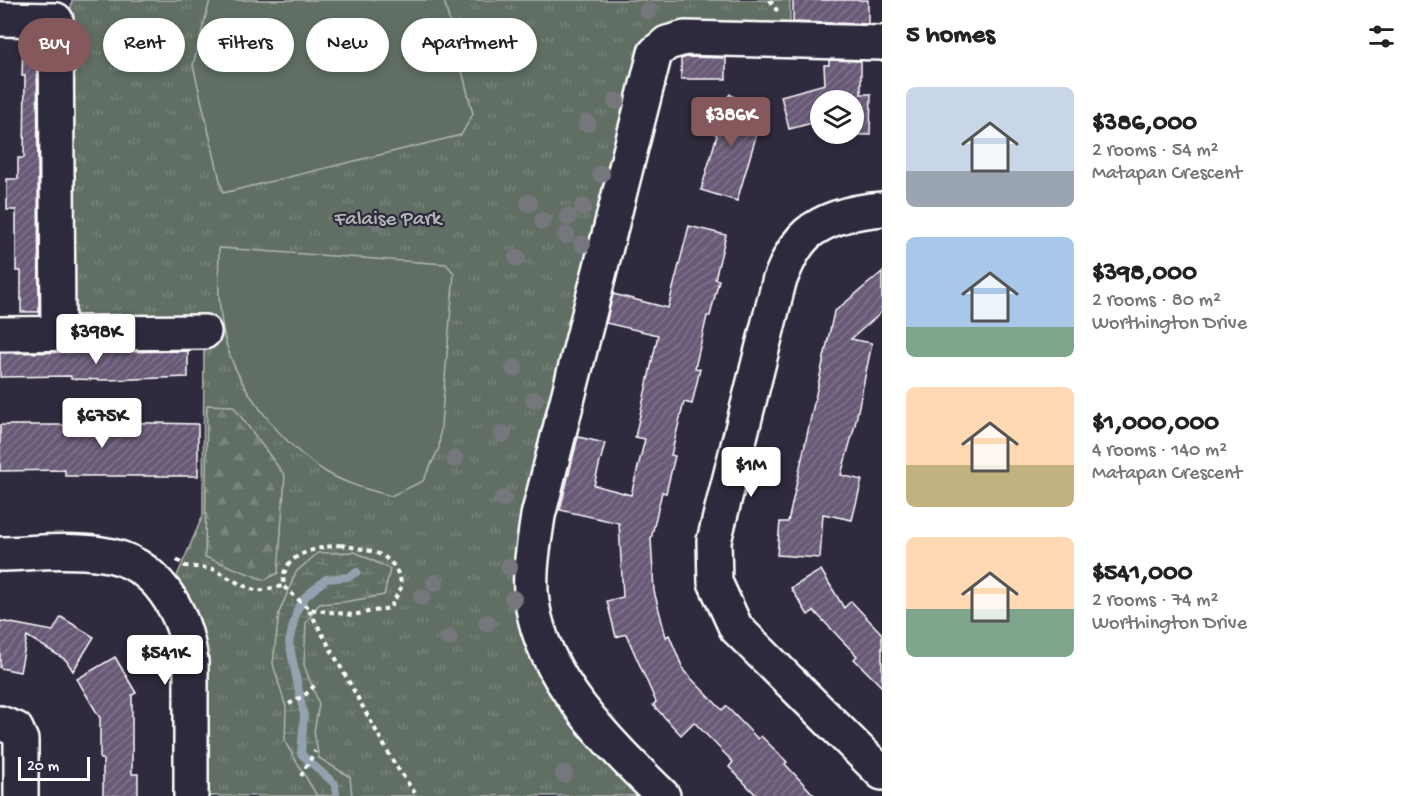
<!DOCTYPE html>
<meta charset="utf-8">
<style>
:root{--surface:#fff;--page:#f2f2f2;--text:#222;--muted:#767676;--accent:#85585c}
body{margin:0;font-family:"Gochi Hand",sans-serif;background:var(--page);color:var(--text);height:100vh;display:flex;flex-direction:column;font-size:22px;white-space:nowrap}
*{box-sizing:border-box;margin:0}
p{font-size:20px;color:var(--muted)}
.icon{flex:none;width:33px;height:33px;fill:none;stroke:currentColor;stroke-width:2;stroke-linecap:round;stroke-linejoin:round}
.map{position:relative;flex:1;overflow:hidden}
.sheet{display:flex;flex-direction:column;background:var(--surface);width:540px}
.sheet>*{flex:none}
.top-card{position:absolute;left:18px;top:18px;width:570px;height:54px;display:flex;gap:12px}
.fabs{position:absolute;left:810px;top:90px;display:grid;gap:12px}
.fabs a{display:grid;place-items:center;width:54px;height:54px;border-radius:50%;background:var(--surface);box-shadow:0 3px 9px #0003;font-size:30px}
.scale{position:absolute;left:18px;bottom:15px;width:72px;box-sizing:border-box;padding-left:6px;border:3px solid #fff;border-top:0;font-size:16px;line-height:21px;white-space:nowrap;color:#fff;-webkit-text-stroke:4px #2f2a3d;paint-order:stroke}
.price{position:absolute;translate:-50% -51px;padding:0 14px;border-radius:6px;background:#fff;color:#222;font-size:20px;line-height:39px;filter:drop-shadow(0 2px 3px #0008)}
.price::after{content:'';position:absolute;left:50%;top:36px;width:18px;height:14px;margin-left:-9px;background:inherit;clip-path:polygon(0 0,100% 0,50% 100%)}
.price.on{background:var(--accent);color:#fff}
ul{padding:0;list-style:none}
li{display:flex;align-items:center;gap:18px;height:150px;padding:0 24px}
li span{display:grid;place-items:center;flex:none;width:168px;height:120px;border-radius:9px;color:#555}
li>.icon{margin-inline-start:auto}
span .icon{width:72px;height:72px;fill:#fffc;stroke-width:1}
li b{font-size:26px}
h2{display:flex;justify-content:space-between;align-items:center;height:72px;padding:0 24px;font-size:26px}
.tag{padding:0 21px;border-radius:27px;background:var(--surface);box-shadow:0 3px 9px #0003;font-size:21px;line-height:54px}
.tag.on{background:var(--accent);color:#fff}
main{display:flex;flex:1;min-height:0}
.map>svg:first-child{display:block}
.grass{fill:url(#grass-tufts);stroke:#b0b6b1;stroke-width:1.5}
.forest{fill:url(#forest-firs);stroke:#b0b6b1;stroke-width:1.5}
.wetland{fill:url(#wetland-marsh);stroke:#b0b6b1;stroke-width:1.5}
.garden{fill:#616e63;stroke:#b0b6b1;stroke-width:1.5}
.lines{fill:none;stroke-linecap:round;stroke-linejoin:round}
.stream{stroke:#94a1ae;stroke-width:8}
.building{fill:url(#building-hatch);stroke:#fff;stroke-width:1.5}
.minor-casing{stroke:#fff;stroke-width:38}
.path{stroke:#fff;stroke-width:4;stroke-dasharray:4.5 4.5;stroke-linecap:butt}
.minor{stroke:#2f2a3d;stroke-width:33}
.tree{fill:#76777d}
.labels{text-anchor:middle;stroke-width:4.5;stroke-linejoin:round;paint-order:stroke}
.park-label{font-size:21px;fill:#b0b6b1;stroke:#2f2a3d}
</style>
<main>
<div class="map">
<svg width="882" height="796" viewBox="0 0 882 796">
<defs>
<pattern id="grass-tufts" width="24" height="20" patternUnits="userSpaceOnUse" patternTransform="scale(1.5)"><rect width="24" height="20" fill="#616e63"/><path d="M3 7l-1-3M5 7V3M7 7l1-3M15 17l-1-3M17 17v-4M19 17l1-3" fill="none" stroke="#79847a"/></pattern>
<pattern id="forest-firs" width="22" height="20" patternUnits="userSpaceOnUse" patternTransform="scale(1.5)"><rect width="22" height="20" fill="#616e63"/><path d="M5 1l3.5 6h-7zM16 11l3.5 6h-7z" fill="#79847a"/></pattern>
<pattern id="wetland-marsh" width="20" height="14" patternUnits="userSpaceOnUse" patternTransform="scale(1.5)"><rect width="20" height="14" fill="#616e63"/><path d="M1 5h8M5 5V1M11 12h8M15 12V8" fill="none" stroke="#79847a"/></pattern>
<pattern id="building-hatch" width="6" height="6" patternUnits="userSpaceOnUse" patternTransform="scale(1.5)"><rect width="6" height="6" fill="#685a77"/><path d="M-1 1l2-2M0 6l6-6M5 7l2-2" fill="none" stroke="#7f738b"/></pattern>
</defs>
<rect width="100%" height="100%" fill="#2f2a3d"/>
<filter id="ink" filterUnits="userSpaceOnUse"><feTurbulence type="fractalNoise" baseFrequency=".0167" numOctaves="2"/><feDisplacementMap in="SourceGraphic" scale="12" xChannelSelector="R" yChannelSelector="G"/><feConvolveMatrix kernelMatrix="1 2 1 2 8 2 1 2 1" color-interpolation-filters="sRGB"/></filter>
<g filter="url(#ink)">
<path class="grass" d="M72 0H790V41L667 43 538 516 541 635 663 796H203L174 583 203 515 204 333H58L56 20 71 8Z"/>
<path class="forest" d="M207 405 233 406 285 476 278 573 265 580 205 557Z"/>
<path class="wetland" d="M355 552 390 569 384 595 344 602 319 604 306 623 304 665 319 704 314 732 319 758 350 777 352 796H317L285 742 286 707 273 664 279 613 296 572 318 553Z"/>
<g class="garden">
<path d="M210 0H444L473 114 461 135 223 193 193 65Z"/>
<path d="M219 248 446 264 454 273 439 448 423 481 391 496C369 490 346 484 326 472 283 445 237 389 225 339 218 309 218 279 219 248Z"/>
</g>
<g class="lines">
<path class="stream" d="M336 796 335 784 301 754 304 716 289 642 297 610 306 596 326 579 348 577 357 572"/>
</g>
<g class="building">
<path d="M793 0H868V24L793 22Z"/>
<path d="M23 42H37L39 312H21V271H16V210H7V179H18V158H24L25 76H22Z"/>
<path d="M687 57 726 58V79H681V59Z"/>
<path d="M829 60 861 61V94H871L870 135 833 134H854V100H820V121L789 129 781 96 825 84 824 65H829Z"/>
<path d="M730 94 762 116 737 201 701 190 717 135 706 128Z"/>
<path d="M689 226 726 235 715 279 719 280 710 316H707L695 368 700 369 692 404 684 402 671 455 675 456 666 493 662 492 651 539 654 591 666 637 669 635 684 671 722 710 726 706 758 739 761 736 787 762 785 764 815 796H757L729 767 733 762 694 722 681 735 653 705 656 702 626 634 616 637 607 601 623 597 619 523 560 510 578 437 605 443 594 485 631 495 645 439 635 437 658 335 606 323 613 294 668 308Z"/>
<path d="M882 272V312L851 339 872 343 855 425 841 475 862 480 852 520 823 514 820 558 777 555 780 522H788L834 312Z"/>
<path d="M188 351V377L107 380 71 379V376L0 377V353Z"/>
<path d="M109 422 198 424V476H65V470L0 471V425H109Z"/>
<path d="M821 570 844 608 851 601 882 634V687L854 659 857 656 814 611 808 615 791 588Z"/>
<path d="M61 617 94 637 73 671 66 660 27 636 20 672 0 668V621L53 631Z"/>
<path d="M115 657 136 693 132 695V774H138V796H103V759H100V718L77 679Z"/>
</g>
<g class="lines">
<g class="minor-casing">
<g id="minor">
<path d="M0 19 56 20 58 333"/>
<path d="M882 209C858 211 827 217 807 234 793 247 786 265 779 282L714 541 715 582 736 628 882 773"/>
<path d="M0 334 204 332"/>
<path d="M0 554C33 553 69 549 102 554 157 561 185 612 191 662V796"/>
<path d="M0 723 16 729 21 740V796"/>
<path d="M663 796C610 744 543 680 532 602 528 574 534 544 538 516L655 53 667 43 685 38 882 43"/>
</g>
</g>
<g class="path">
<path d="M770 0 778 12"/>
<path d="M341 545C372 551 394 551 402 586L390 608 352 615 309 609 283 586C284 581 283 575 285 571 292 551 323 547 341 545Z"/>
<path d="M177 560 185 566 213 569 240 584 257 591 283 586"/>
<path d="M309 610 394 763 417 796"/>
<path d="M289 704 306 694 317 683"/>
<path d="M301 776 315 751"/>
</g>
<use href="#minor" class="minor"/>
</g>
<g class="tree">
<circle cx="648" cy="11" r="9"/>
<circle cx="527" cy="42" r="9"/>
<circle cx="616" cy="101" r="9"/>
<circle cx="587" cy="123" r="9"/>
<circle cx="601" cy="174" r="9"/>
<circle cx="529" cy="203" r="9"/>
<circle cx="583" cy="207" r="9"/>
<circle cx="568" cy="217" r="9"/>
<circle cx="543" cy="221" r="9"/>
<circle cx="379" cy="222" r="9"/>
<circle cx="566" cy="235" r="9"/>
<circle cx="582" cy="244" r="9"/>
<circle cx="517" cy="258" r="9"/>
<circle cx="514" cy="368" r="9"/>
<circle cx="534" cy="400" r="9"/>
<circle cx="503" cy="434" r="9"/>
<circle cx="455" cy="459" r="9"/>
<circle cx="503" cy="499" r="9"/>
<circle cx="509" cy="567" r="9"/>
<circle cx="435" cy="583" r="9"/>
<circle cx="422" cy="597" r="9"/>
<circle cx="513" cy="599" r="9"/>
<circle cx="487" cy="623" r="9"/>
<circle cx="449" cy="638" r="9"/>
<circle cx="564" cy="774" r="9"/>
</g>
</g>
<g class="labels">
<g class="park-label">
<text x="388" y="224">Falaise Park</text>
</g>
</g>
</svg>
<div class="fabs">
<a><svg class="icon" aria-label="layers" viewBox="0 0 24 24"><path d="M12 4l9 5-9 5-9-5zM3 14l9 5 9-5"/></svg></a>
</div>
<div class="scale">20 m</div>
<b class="price on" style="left:731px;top:148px">$386K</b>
<b class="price" style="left:96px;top:365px">$398K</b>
<b class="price" style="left:102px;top:449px">$675K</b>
<b class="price" style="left:751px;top:498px">$1M</b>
<b class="price" style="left:165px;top:686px">$541K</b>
<div class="top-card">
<a class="tag on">Buy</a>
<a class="tag">Rent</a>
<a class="tag">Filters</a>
<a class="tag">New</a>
<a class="tag">Apartment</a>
</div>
</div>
<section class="sheet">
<h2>5 homes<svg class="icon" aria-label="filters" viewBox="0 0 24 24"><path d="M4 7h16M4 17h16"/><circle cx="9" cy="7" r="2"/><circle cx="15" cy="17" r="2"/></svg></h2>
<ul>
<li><span style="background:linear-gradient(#c9d6e8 70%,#9aa5b1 0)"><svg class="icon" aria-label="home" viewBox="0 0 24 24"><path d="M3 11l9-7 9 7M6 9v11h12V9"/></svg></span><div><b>$386,000</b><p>2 rooms · 54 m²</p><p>Matapan Crescent</p></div></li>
<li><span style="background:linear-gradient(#a9c7e8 75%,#7fa58c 0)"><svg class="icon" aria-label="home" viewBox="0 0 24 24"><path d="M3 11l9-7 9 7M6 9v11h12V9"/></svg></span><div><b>$398,000</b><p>2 rooms · 80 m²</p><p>Worthington Drive</p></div></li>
<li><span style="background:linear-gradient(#ffd9b3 65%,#c2b280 0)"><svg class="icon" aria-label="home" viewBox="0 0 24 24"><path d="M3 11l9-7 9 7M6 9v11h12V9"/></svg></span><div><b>$1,000,000</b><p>4 rooms · 140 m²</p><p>Matapan Crescent</p></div></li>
<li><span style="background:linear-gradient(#ffd9b3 60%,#7fa58c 0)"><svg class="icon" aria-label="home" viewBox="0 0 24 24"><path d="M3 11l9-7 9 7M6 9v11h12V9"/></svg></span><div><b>$541,000</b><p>2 rooms · 74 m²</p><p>Worthington Drive</p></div></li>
</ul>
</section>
</main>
